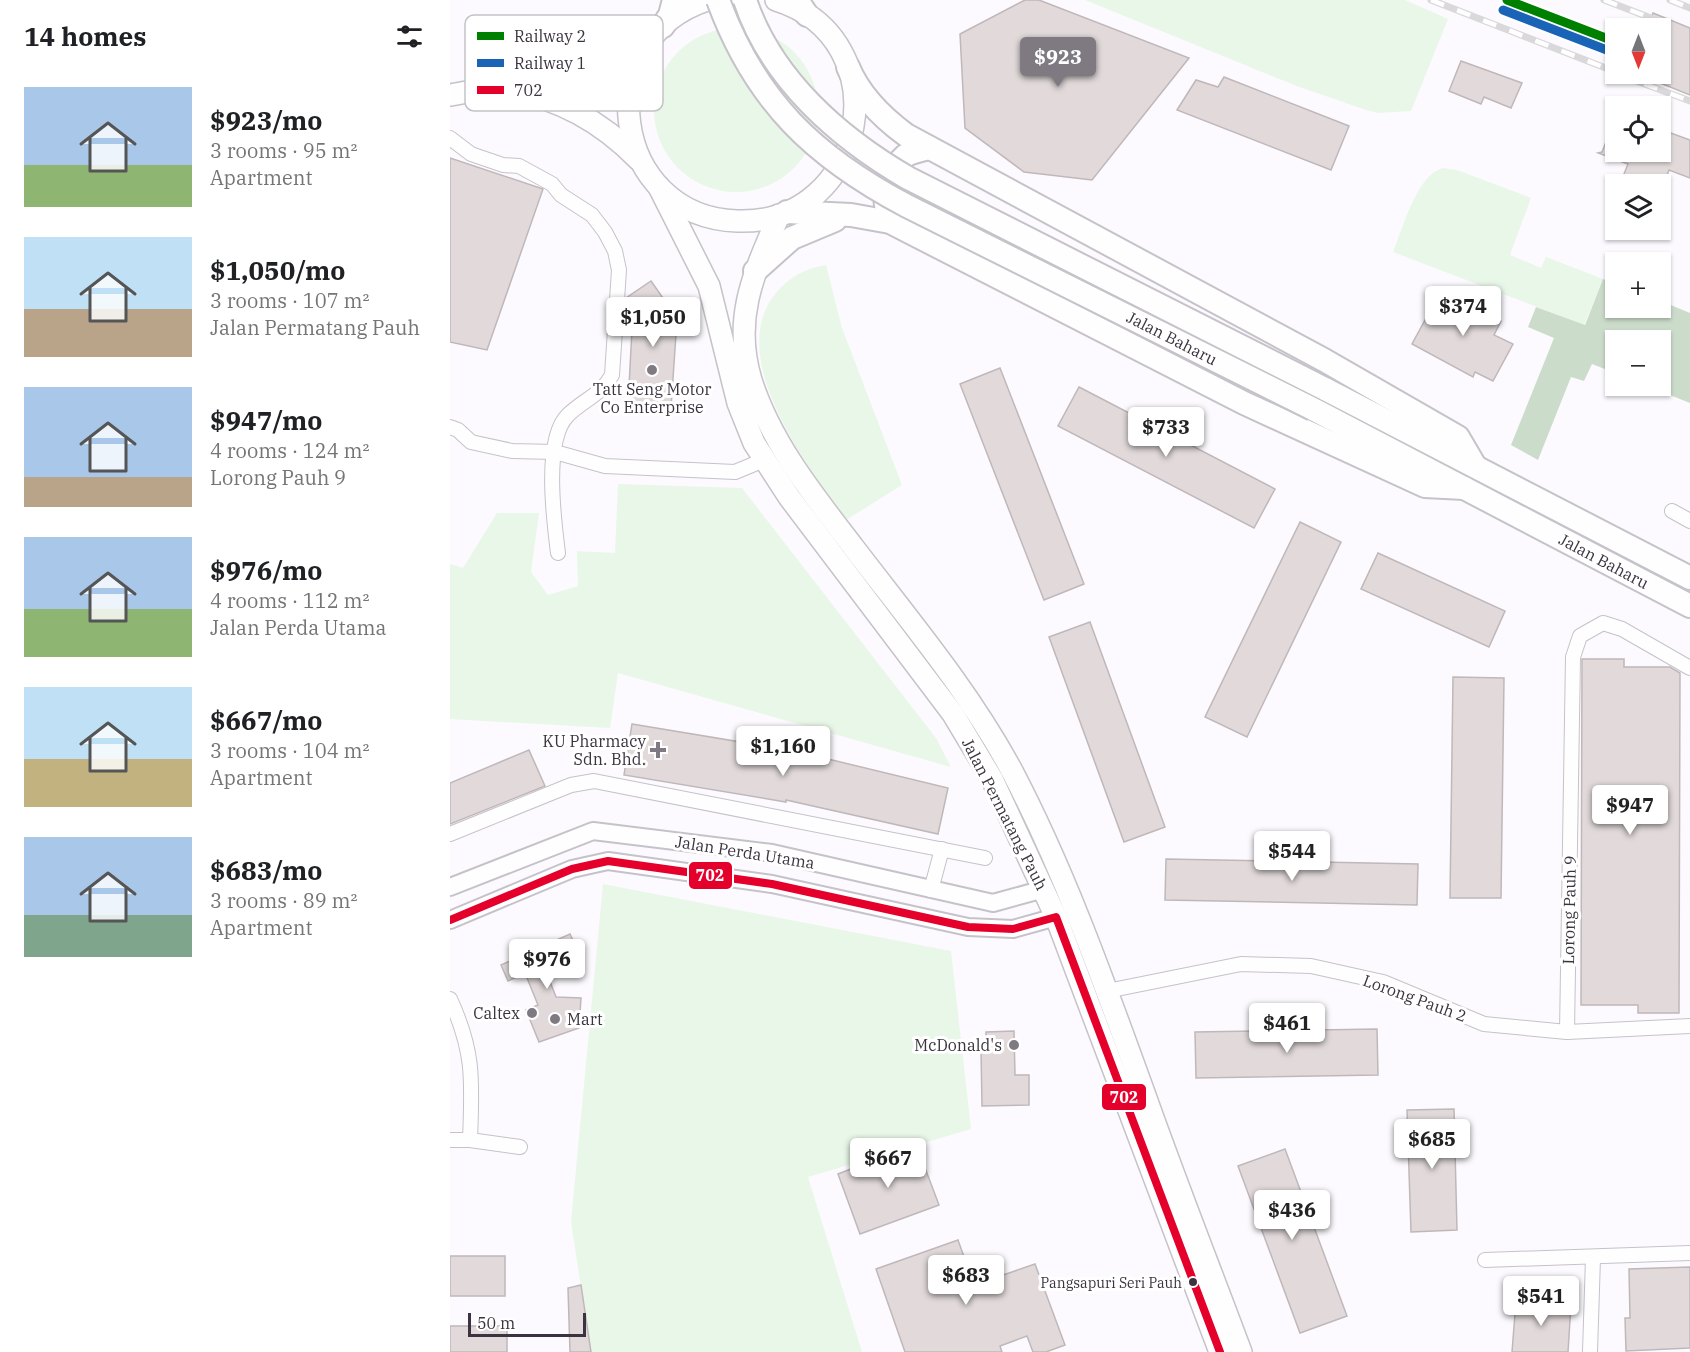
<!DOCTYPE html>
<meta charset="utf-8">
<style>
:root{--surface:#fff;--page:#f2f2f2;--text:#202124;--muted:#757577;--accent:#7f7982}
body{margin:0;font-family:"IBM Plex Serif",serif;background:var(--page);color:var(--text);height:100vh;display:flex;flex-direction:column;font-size:22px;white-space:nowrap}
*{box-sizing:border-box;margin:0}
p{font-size:20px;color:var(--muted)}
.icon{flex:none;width:33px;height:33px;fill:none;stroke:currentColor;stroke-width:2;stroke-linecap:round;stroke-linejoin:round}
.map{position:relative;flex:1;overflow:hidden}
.side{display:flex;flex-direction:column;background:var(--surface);width:450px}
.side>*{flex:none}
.needle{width:39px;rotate:180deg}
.fabs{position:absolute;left:1155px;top:18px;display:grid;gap:12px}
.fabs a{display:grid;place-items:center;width:66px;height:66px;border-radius:0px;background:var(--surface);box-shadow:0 2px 4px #0004;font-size:30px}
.scale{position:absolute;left:18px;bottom:15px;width:118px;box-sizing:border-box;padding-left:6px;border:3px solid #3b3440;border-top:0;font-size:16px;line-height:21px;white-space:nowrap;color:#3b3440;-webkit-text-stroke:4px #fff;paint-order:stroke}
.price{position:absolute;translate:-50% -51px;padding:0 14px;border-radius:6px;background:#fff;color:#222;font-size:20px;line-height:39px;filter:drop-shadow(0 2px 3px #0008)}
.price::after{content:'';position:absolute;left:50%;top:36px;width:18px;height:14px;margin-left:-9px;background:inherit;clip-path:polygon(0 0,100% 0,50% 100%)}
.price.on{background:var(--accent);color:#fff}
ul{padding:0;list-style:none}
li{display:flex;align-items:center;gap:18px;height:150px;padding:0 24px}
li span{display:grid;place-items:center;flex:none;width:168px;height:120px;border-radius:0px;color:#555}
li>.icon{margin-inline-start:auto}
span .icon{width:72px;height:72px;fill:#fffc;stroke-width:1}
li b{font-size:26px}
h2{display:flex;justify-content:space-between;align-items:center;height:72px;padding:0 24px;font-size:26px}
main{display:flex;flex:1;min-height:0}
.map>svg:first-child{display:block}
.green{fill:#e9f7e8}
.forest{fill:#ccdccb}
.building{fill:#e2dada;stroke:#bfb7b9;stroke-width:1.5}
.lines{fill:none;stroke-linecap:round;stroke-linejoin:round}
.minor-casing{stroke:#c6c2c9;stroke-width:16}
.tertiary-casing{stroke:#c6c2c9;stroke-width:20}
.primary-casing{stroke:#c6c2c9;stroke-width:24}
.trunk-casing{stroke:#c6c2c9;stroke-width:26}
.minor{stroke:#fffeff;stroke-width:14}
.tertiary{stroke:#fffeff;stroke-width:16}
.primary{stroke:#fffeff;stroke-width:21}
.trunk{stroke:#fffeff;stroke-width:22}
.rail-casing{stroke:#d9d8da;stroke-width:7}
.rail{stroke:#fff;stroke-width:4.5;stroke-dasharray:14;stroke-linecap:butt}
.trunk-bridge-casing{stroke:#c6c2c9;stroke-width:26;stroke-linecap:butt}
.trunk-bridge{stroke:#fffeff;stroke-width:22}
.bus-1-casing{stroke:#fff;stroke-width:12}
.bus-1{stroke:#e4002b;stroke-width:8}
.rail-1-casing{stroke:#fff;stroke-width:14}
.rail-2-casing{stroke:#fff;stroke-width:14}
.rail-1{stroke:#008000;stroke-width:9}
.rail-2{stroke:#1964b7;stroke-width:9}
.poi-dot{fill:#7f7982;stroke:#fff;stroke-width:2}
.bus-dot{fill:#3b3440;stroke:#fff;stroke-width:2}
.labels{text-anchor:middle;stroke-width:6;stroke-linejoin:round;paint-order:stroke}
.bus-label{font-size:14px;fill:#3b3440;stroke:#fff;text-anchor:end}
.street-label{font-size:16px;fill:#3b3440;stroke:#fff}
.poi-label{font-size:16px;fill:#3b3440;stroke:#fff;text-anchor:end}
.key{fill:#fff;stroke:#c4c2c6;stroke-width:1.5}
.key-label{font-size:16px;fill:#3b3440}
.line-badge{stroke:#fff;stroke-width:2}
.badge-label{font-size:16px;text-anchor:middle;font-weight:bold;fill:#fff}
</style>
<main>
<section class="side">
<h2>14 homes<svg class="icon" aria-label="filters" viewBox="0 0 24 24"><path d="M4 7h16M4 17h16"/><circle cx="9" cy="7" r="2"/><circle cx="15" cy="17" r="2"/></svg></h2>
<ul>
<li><span style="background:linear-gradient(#a9c7e8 65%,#8fb573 0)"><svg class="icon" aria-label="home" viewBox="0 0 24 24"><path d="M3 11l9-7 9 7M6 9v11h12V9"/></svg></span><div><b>$923/mo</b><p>3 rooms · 95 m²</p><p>Apartment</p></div></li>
<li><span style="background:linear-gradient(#bfe0f5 60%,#b9a48a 0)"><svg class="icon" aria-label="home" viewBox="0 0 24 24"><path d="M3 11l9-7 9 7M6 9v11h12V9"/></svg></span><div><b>$1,050/mo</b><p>3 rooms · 107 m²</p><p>Jalan Permatang Pauh</p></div></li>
<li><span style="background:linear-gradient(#a9c7e8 75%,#b9a48a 0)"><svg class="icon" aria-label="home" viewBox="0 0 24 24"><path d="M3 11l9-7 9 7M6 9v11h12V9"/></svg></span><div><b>$947/mo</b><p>4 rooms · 124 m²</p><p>Lorong Pauh 9</p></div></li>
<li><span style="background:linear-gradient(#a9c7e8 60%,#8fb573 0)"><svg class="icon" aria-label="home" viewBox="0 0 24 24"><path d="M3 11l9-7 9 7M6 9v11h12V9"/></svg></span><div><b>$976/mo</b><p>4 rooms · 112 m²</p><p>Jalan Perda Utama</p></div></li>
<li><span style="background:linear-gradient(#bfe0f5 60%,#c2b280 0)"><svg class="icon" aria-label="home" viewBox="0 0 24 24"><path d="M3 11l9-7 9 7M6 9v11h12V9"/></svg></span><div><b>$667/mo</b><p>3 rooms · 104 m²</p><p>Apartment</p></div></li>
<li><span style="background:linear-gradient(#a9c7e8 65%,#7fa58c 0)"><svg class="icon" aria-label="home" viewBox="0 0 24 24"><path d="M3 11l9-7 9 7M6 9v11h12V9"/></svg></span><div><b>$683/mo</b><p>3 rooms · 89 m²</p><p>Apartment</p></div></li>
</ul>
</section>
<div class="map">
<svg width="1240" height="1352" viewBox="0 0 1240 1352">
<rect width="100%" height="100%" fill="#fcfafe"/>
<g class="green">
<path d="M635 0H955L998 19 961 111 928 113 916 110 844 85Z"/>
<circle cx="286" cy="110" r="82"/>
<path d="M993 168 1007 170 1081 198 1060 255 1091 268 1096 257 1153 279 1134 325 943 252C953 228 967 174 993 168Z"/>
<path d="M376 265 392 328 452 485 396 520C359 469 273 356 326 293 339 277 356 268 376 265Z"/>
<path d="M168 484 292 488 486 738 501 767 168 673 160 728 0 719V564L13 568 47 513H89L81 572 98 595 128 586 127 551 165 553Z"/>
<path d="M153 884 501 951 521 1129 358 1177 412 1352H141L121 1222Z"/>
</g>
<path class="forest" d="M1153 279 1165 284 1166 308H1210L1211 301 1240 313V403L1197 386H1210V340H1166L1165 373 1142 364 1134 381 1121 377 1088 460 1061 445 1104 338 1078 327 1086 307 1135 325Z"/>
<g class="building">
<path d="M575 0H589L739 58 642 180 574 172 515 128 510 34Z"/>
<path d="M1203 13 1240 28V95L1210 83V28H1197Z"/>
<path d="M1011 61 1072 83 1061 108 1034 97 1031 104 999 91Z"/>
<path d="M774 77 899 126 881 170 727 110 746 80 768 87Z"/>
<path d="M1165 119 1166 152H1210V129L1240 140V178L1219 170 1216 178 1209 175 1205 184H1170L1178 164 1148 153 1152 152Z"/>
<path d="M0 158 93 189 37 350 0 342Z"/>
<path d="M201 281 215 301 222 298 236 330 226 334 221 408 178 405 183 311 176 298Z"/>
<path d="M992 289 1051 321 1044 335 1063 344 1043 381 1025 372 1023 377 962 344Z"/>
<path d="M550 368 634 584 594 600 510 384Z"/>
<path d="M629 387 825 489 804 528 608 426Z"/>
<path d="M850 522 891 542 797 737 755 717Z"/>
<path d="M928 553 1055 611 1039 647 911 589Z"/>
<path d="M640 622 715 827 674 842 599 637Z"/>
<path d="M1132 659H1174V667H1220L1230 673 1229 1013H1188V1005H1131Z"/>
<path d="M1003 677 1054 678 1051 898H1000Z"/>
<path d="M182 724 345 751 498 788 488 834 336 800V802L174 775Z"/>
<path d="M79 750 95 786 0 824V783Z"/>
<path d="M716 859 968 864 967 905 715 900Z"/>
<path d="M120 934 128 951 94 966 106 997 131 998 129 1028 89 1042 76 1010 88 1005 75 973 58 981 51 965Z"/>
<path d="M927 1029 928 1075 746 1078 745 1032Z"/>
<path d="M564 1031 565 1075H579V1105L532 1106 531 1050H536V1032Z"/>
<path d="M1004 1109 1007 1230 961 1232 957 1110Z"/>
<path d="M466 1144 489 1205 410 1234 388 1174Z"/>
<path d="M835 1149 897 1316 850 1333 788 1166Z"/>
<path d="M508 1240 524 1285 585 1264 615 1345 596 1352H583L577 1336 550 1346 552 1352H455L426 1269Z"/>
<rect x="0" y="1256" width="55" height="40"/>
<path d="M1240 1267V1348L1176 1351 1175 1318H1180L1179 1269Z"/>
<path d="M131 1285 141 1352H120L118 1288Z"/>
<path d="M1066 1301 1121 1304 1118 1352H1062Z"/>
<rect x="0" y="1326" width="57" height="26"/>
</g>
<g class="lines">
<g class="minor-casing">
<g id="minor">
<path d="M0 138 21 154 53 165 69 166 102 184 111 195 142 215 155 232 165 251 169 270 162 375C151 395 133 400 118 415 93 439 104 521 108 553"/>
<path d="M0 427 8 430 21 442 62 451 105 452 155 466 285 472 314 460"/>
<path d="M1222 511 1240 521"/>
<path d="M0 834 121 785 144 781 535 858"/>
<path d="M481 890 492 849"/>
<path d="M657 991 791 964 861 966 933 982 1034 1024 1117 1032 1240 1026"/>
<path d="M0 999C25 1053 22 1082 20 1140"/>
<path d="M1117 1032 1123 657 1130 636 1153 623 1172 629 1240 668"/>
<path d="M0 1140H20L70 1147"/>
<path d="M1035 1260 1240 1253"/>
<path d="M1140 1352 1143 1258"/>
</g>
</g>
<g class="tertiary-casing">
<g id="tertiary">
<path d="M0 887 143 831 322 853 543 903 594 889"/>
<path d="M0 920 122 869 158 861 322 884 518 927 563 929 606 917"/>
</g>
</g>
<g class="primary-casing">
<g id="primary">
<path d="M257 0C137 39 161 217 287 221 418 226 452 39 326 0"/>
<path d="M45 89 61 80 130 65 201 39"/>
<path d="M0 95C14 93 32 88 46 89 102 94 150 120 189 160"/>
<path d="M209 187 259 286 288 403 304 443 339 497 503 714 542 779 606 917 770 1352"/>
<path d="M329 215C305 271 282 317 301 380 321 443 364 496 404 548 459 620 519 691 562 771 617 876 657 991 697 1101 727 1185 760 1269 791 1352"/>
</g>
</g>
<g class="trunk-casing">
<g id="trunk">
<path d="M347 0 357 15"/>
<path d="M213 26 220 15 224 0"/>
<path d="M398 67C409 94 433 118 456 135L874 360 1008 437 1025 466"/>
<path d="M437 210C432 191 439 170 455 156 461 152 472 150 479 148"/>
<path d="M337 212 401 215 440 222 794 403 975 486 1014 488"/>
<path d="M305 271 342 238 385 220"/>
<path d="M875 389 1240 578"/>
<path d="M863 409 1240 606"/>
</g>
</g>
<use href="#minor" class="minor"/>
<use href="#tertiary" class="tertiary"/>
<use href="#primary" class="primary"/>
<use href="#trunk" class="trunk"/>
<g class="rail-casing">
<g id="rail">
<path d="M981 0 1166 72"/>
<path d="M1154 0 1201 18"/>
<path d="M1220 0 1240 8"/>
<path d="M1168 74 1240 101"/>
</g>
</g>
<use href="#rail" class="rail"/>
<g class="trunk-bridge-casing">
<g id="trunk-bridge">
<path d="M268 0C305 101 364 157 457 206L863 409"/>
<path d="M295 0C321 79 389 138 458 178L875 389"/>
</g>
</g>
<use href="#trunk-bridge" class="trunk-bridge"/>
<g class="bus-1-casing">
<path id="bus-1" d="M0 920 122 869 158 861 322 884 518 927 563 929 606 917 770 1352"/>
</g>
<use href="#bus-1" class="bus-1"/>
<g class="rail-1-casing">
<path id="rail-1" d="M1057 0 1166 42"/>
</g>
<g class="rail-2-casing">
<path id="rail-2" d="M1053 10 1162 52"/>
</g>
<use href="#rail-1" class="rail-1"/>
<use href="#rail-2" class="rail-2"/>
</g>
<g class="poi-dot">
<circle cx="202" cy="370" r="6"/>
<path d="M205 741h6v6h6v6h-6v6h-6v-6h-6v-6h6z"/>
<circle cx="82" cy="1013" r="6"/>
<circle cx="105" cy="1019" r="6"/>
<circle cx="564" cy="1045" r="6"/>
</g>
<circle class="bus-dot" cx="743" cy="1282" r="5"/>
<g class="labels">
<g class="bus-label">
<text x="732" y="1288">Pangsapuri Seri Pauh</text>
</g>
<g class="street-label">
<text transform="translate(722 338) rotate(27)" y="6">Jalan Baharu</text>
<text transform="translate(1154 561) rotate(28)" y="6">Jalan Baharu</text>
<text transform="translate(555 814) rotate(63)" y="6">Jalan Permatang Pauh</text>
<text transform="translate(295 852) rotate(9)" y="6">Jalan Perda Utama</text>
<text transform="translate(1119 910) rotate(-89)" y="6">Lorong Pauh 9</text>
<text transform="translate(965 998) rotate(20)" y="6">Lorong Pauh 2</text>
</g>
<g class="poi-label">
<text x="202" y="395" text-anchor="middle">Tatt Seng Motor<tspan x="202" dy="18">Co Enterprise</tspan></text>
<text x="196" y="747">KU Pharmacy<tspan x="196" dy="18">Sdn. Bhd.</tspan></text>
<text x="70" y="1019">Caltex</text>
<text x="117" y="1025" text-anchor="start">Mart</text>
<text x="552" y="1051">McDonald's</text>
</g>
</g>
<rect x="15" y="15" width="198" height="96" rx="9" class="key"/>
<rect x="27" y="32" width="27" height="8" fill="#008000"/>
<rect x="27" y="59" width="27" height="8" fill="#1964b7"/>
<rect x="27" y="86" width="27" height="8" fill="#e4002b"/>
<g class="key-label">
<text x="64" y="42">Railway 2</text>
<text x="64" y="69">Railway 1</text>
<text x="64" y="96">702</text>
</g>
<g class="line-badge">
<rect x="238" y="861" width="45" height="29" rx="6" fill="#e4002b"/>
<rect x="651" y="1083" width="46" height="28" rx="6" fill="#e4002b"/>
</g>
<g class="badge-label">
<text x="260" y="881">702</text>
<text x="674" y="1103">702</text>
</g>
</svg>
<div class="fabs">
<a><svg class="needle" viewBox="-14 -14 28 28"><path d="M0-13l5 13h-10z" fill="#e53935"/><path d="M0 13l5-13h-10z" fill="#757577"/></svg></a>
<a><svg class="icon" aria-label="locate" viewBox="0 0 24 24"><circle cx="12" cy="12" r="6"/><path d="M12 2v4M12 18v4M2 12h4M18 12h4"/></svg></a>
<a><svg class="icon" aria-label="layers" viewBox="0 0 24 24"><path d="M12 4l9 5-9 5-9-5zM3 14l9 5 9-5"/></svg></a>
<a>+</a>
<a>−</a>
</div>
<div class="scale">50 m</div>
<b class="price on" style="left:608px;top:88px">$923</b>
<b class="price" style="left:1013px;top:337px">$374</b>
<b class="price" style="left:203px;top:348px">$1,050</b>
<b class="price" style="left:716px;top:458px">$733</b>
<b class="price" style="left:333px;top:777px">$1,160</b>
<b class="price" style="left:1180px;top:836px">$947</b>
<b class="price" style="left:842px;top:882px">$544</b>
<b class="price" style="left:97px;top:990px">$976</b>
<b class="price" style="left:837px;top:1054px">$461</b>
<b class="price" style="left:982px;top:1170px">$685</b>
<b class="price" style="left:438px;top:1189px">$667</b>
<b class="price" style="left:842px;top:1241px">$436</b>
<b class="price" style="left:516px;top:1306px">$683</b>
<b class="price" style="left:1091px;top:1327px">$541</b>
</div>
</main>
